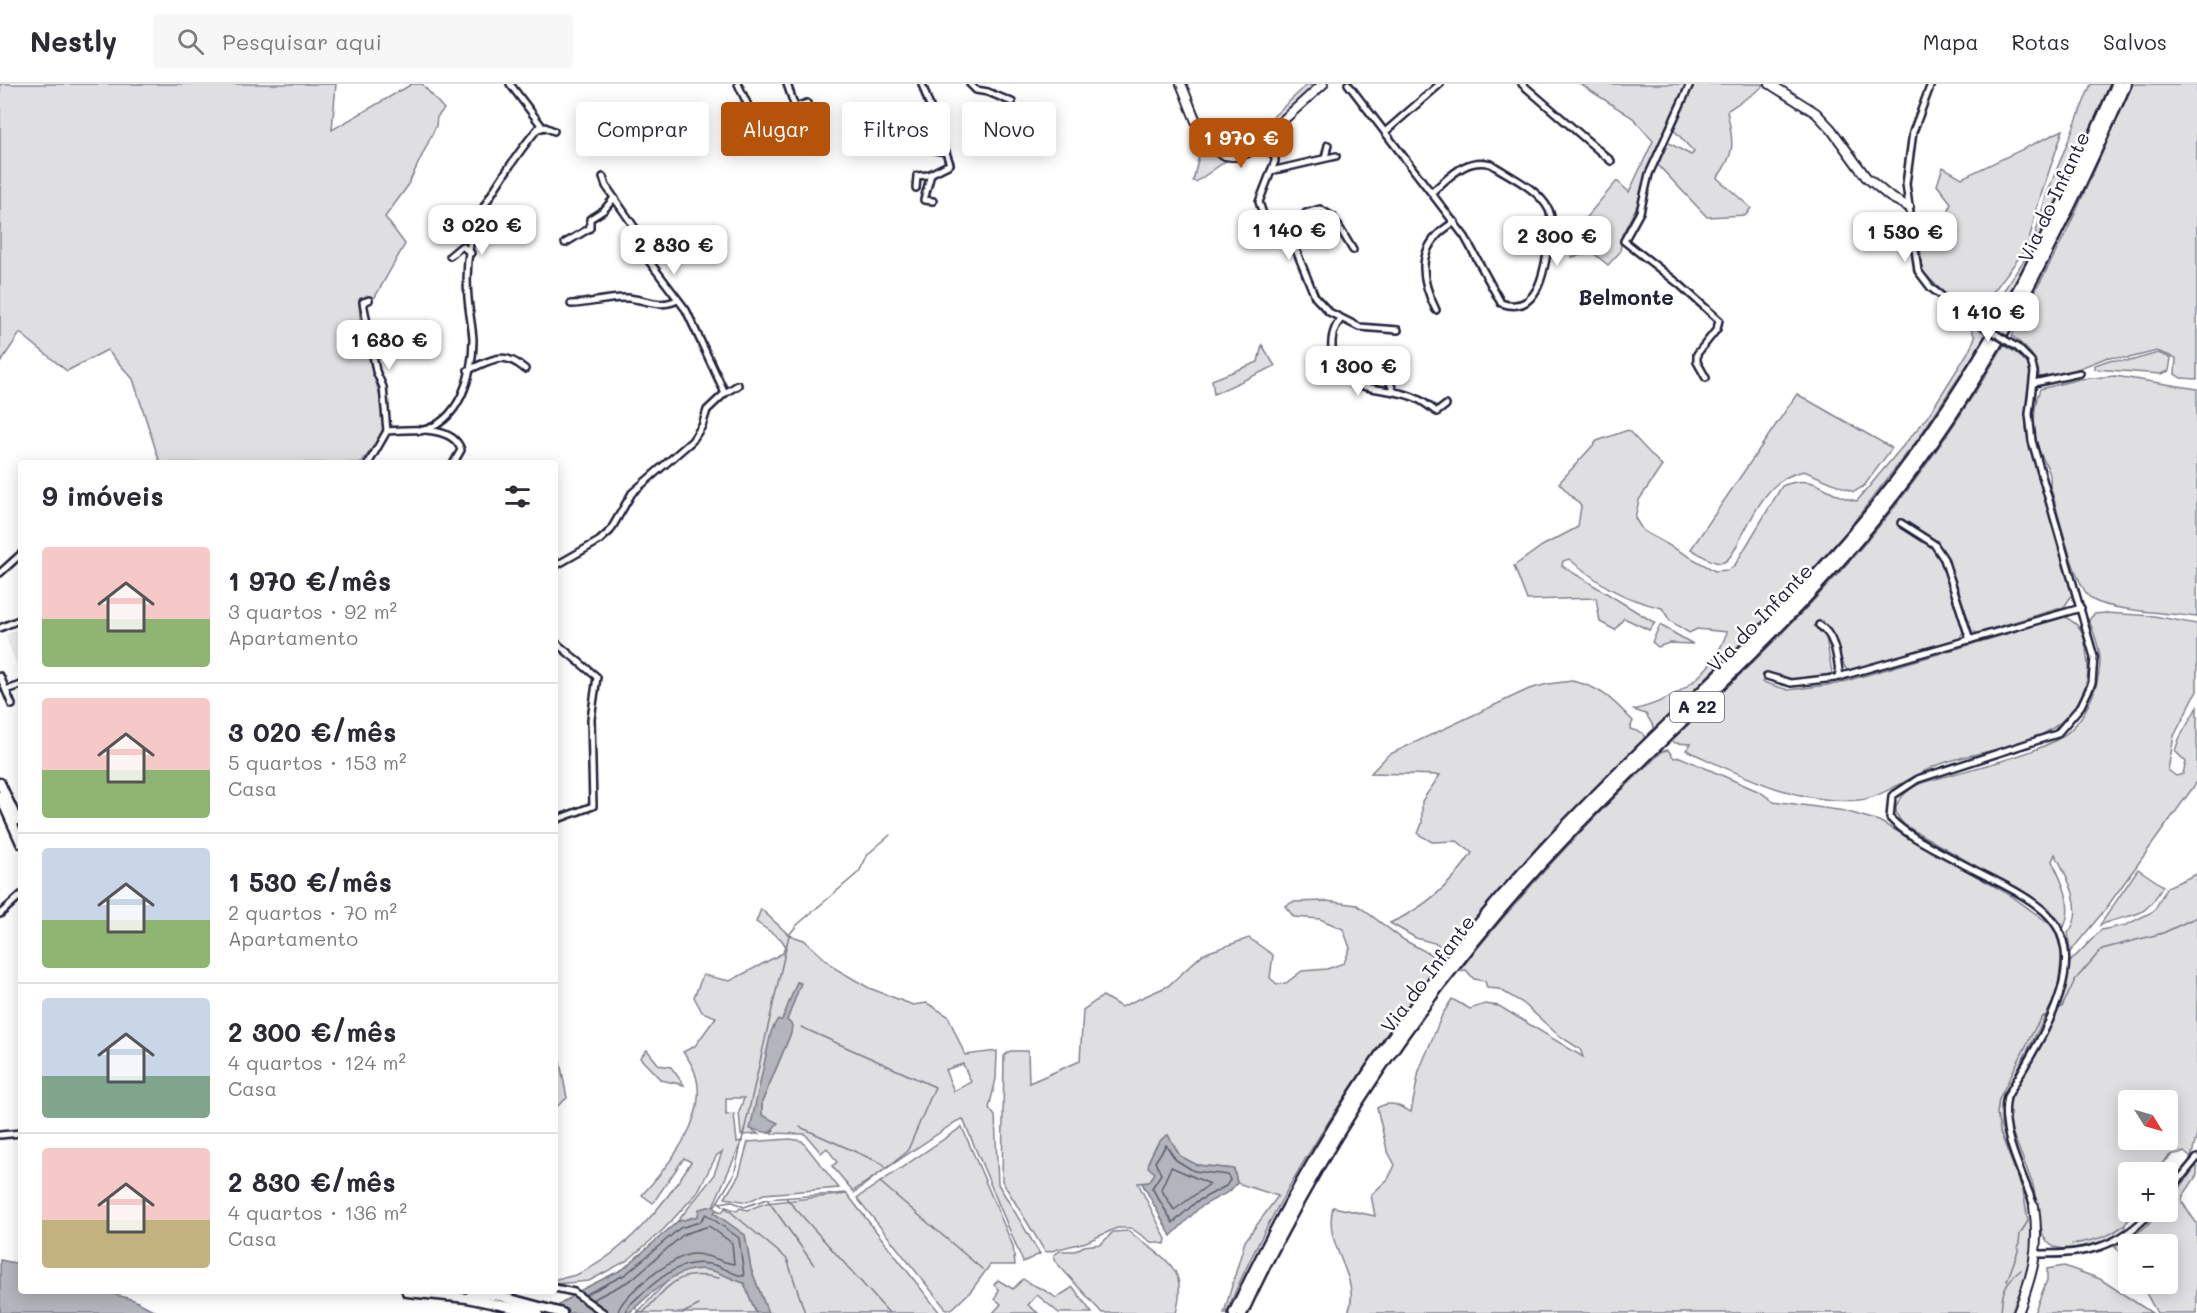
<!DOCTYPE html>
<html lang="pt">
<meta charset="utf-8">
<style>
:root{--surface:#fff;--page:#f7f7f7;--text:#2b2b33;--muted:#7c7c81;--line:#e1e1e2;--accent:#b45309}
body{margin:0;font-family:Mali,sans-serif;background:var(--page);color:var(--text);height:100vh;display:flex;flex-direction:column;font-size:22px;white-space:nowrap}
*{box-sizing:border-box;margin:0}
p{font-size:20px;color:var(--muted)}
.icon{flex:none;width:33px;height:33px;fill:none;stroke:currentColor;stroke-width:2;stroke-linecap:round;stroke-linejoin:round}
.map{position:relative;flex:1;overflow:hidden}
.drawer{position:absolute;left:18px;top:376px;width:540px;height:834px;display:flex;flex-direction:column;background:var(--surface);border-radius:6px;box-shadow:0 3px 15px #0003}
.drawer>*{flex:none}
.guide{position:absolute;left:576px;top:18px;width:570px;height:54px;display:flex;gap:12px}
.needle{width:39px;rotate:127deg}
.tools{position:absolute;left:2118px;top:1006px;display:grid;gap:12px}
.tools a{display:grid;place-items:center;width:60px;height:60px;border-radius:6px;background:var(--surface);box-shadow:0 3px 15px #0003;font-size:30px}
.price{position:absolute;translate:-50% -51px;padding:0 14px;border-radius:12px;background:#fff;color:#222;font-size:20px;line-height:39px;filter:drop-shadow(0 2px 3px #0008)}
.price::after{content:'';position:absolute;left:50%;top:36px;width:18px;height:14px;margin-left:-9px;background:inherit;clip-path:polygon(0 0,100% 0,50% 100%)}
.price.current{background:var(--accent);color:#fff}
ul{padding:0;list-style:none}
li{display:flex;align-items:center;gap:18px;height:150px;padding:0 24px}
li+li{border-top:2px solid var(--line)}
li span{display:grid;place-items:center;flex:none;width:168px;height:120px;border-radius:6px;color:#555}
li>.icon{margin-inline-start:auto}
span .icon{width:72px;height:72px;fill:#fffc;stroke-width:1}
li b{font-size:26px}
h2{display:flex;justify-content:space-between;align-items:center;height:72px;padding:0 24px;font-size:26px}
.tag{padding:0 21px;border-radius:6px;background:var(--surface);box-shadow:0 3px 15px #0003;font-size:21px;line-height:54px}
.tag.current{background:var(--accent);color:#fff}
header{display:flex;align-items:center;gap:36px;box-sizing:border-box;height:84px;padding:0 30px;background:var(--surface);border-bottom:2px solid var(--line)}
header strong{font-size:28px}
nav{display:flex;gap:33px;margin-inline-start:auto;font-size:21px}
.search{width:420px;height:54px;background:var(--page);display:flex;align-items:center;gap:15px;box-sizing:border-box;padding:0 21px;border-radius:6px;color:var(--muted);font-size:22px}
.map>svg:first-child{display:block}
.built{fill:#eeeef1}
.green{fill:#dfdfe2;stroke:#80808e;stroke-width:1.5;fill-rule:evenodd}
.water{fill:#b4b4bc;stroke:#7a7a88;stroke-width:1.5}
.lines{fill:none;stroke-linecap:round;stroke-linejoin:round}
.shore{stroke:#5c5c6f;stroke-width:1.5}
.stream{stroke:#7a7a88;stroke-width:1.5}
.street-casing{stroke:#22223b;stroke-width:10}
.secondary-casing{stroke:#22223b;stroke-width:12}
.primary-casing{stroke:#22223b;stroke-width:13}
.highway-casing{stroke:#22223b;stroke-width:14}
.street{stroke:#fff;stroke-width:5}
.secondary{stroke:#fff;stroke-width:8}
.primary{stroke:#fff;stroke-width:8}
.highway{stroke:#fff;stroke-width:9}
.street-bridge-casing{stroke:#22223b;stroke-width:10;stroke-linecap:butt}
.street-bridge{stroke:#fff;stroke-width:5}
.labels{text-anchor:middle;stroke-width:5;stroke-linejoin:round;paint-order:stroke}
.shield{fill:#fff;stroke:#646476;stroke-width:1.5}
.shield-label{font-size:18px;font-weight:bold;fill:#22223b}
.street-label{font-size:20px;fill:#22223b;stroke:#fff}
.neighbourhood-label{font-size:21px;font-weight:bold;fill:#22223b;stroke:#fff}
</style>
<header>
<strong>Nestly</strong>
<div class="search"><svg class="icon" aria-label="search" viewBox="0 0 24 24"><circle cx="10" cy="10" r="6"/><path d="M15 15l6 6"/></svg>Pesquisar aqui</div>
<nav><a>Mapa</a><a>Rotas</a><a>Salvos</a></nav>
</header>
<div class="map">
<svg width="2197" height="1229" viewBox="0 0 2197 1229">
<rect width="100%" height="100%" fill="#fff"/>
<filter id="ink" filterUnits="userSpaceOnUse"><feTurbulence type="fractalNoise" baseFrequency=".0167" numOctaves="2"/><feDisplacementMap in="SourceGraphic" scale="12" xChannelSelector="R" yChannelSelector="G"/><feConvolveMatrix kernelMatrix="1 2 1 2 8 2 1 2 1" color-interpolation-filters="sRGB"/></filter>
<g filter="url(#ink)">
<path class="built" d="M21 544V591L5 551Z"/>
<g class="green">
<path d="M0 0H336L332 46 412 0H422L444 25 437 33 436 42 407 103 385 133 405 160 375 213 365 215 359 220 361 246 382 319 383 345 376 360 361 379H160L133 295 107 266 67 287 20 249 0 279Z"/>
<path d="M1308 0 1315 4 1256 60 1240 70 1220 66 1237 63 1249 55Z"/>
<path d="M1580 0H1686L1648 86 1639 118 1622 151 1620 168 1608 181 1593 169 1572 173 1564 152 1583 137 1617 97 1629 108 1653 57 1633 34Z"/>
<path d="M1694 0H1764C1760 8 1737 19 1727 27 1733 57 1737 68 1717 94L1751 124 1746 131 1707 133 1658 81 1667 58 1691 71 1694 68 1673 45Z"/>
<path d="M2091 0H2110L2058 118 1992 242 1974 231 2002 209 2031 166 2046 112Z"/>
<path d="M2133 0H2197V295L2181 294 2175 290 2176 274 2157 267 2129 274 2108 273 2070 288 2039 294C2040 275 2026 263 2012 252L2068 145Z"/>
<path d="M2063 46 2036 126 2028 162 1993 208 1968 226 1949 214 1923 188 1919 155 1947 133 1951 119 1937 101 1943 83 1962 94Z"/>
<path d="M1202 59 1216 73 1227 76 1196 98 1193 97Z"/>
<path d="M1967 236 1987 251 1918 355 1846 448 1796 504 1655 645 1646 630 1634 626C1677 615 1712 591 1727 548L1697 545 1689 549 1670 537 1662 524C1619 514 1603 502 1569 475L1563 477 1562 482 1655 539 1649 546 1624 534 1615 546 1600 538 1596 514 1527 516 1514 482 1542 462 1578 443 1581 422 1559 399 1597 357 1628 346 1662 382 1639 416 1635 434 1643 447 1715 487 1728 486 1735 481 1782 402C1817 387 1827 413 1857 417L1928 332 1970 265 1975 253Z"/>
<path d="M1262 261 1275 282 1214 310 1212 296 1258 278Z"/>
<path d="M2004 261 2027 277 2030 288 2026 344 2072 511 2064 523 1977 549 1972 547 1955 495 1948 498 1963 548 1960 554 1847 587 1823 537 1816 544 1826 553 1832 589C1814 600 1788 596 1768 590L1763 598 1788 606 1836 600 2065 533C2085 543 2084 552 2087 573 2090 588 2086 604 2079 617 2048 667 1988 662 1938 681 1917 689 1879 715 1859 716 1797 721 1741 691 1686 666L1691 660 1675 659 1672 656C1734 597 1797 537 1854 472 1911 407 1960 335 2004 261Z"/>
<path d="M2158 269 2171 274 2169 287 2161 290 2095 285V281L2109 276 2130 277Z"/>
<path d="M2115 292 2197 305V533C2172 529 2111 527 2093 516 2075 506 2057 424 2050 401 2052 386 2044 379 2039 366 2032 347 2033 323 2040 305L2080 295Z"/>
<path d="M1797 310 1892 364 1864 402 1854 408 1804 387C1767 394 1755 429 1738 459 1735 465 1731 475 1724 478 1715 482 1699 469 1691 465Z"/>
<path d="M2106 529 2154 532 2197 540V607L2174 652 2168 686 2176 692 2183 690 2186 678 2175 667 2179 655 2197 623V698L2104 827 2070 868 2068 849C2087 827 2066 790 2055 770L2052 777C2062 797 2074 820 2064 843L2049 824 1906 742C1886 725 1899 713 1916 701 1958 687 2024 675 2060 654 2083 640 2098 607 2100 580 2101 567 2094 549 2089 536L2094 530Z"/>
<path d="M1660 541 1693 560 1669 559 1658 563 1652 558Z"/>
<path d="M1572 597C1601 603 1613 616 1633 637L1630 645 1643 649 1645 656C1572 722 1506 797 1444 873L1441 872 1438 860 1416 854 1390 839C1424 824 1452 800 1472 769L1457 757 1432 758 1418 750 1422 739V717L1440 691 1371 689 1388 671 1529 605 1548 600Z"/>
<path d="M1668 666 1674 674 1680 673 1760 708 1773 717 1845 727 1879 737 2010 811 2054 843 2062 869 2057 910 2002 1015 2001 1042 2028 1118 2034 1147 2026 1192 2011 1229H1348C1363 1193 1322 1163 1333 1123L1375 1132 1371 1111 1388 1095 1395 1081 1387 1066 1377 1024C1390 1016 1398 1021 1411 1028L1419 987 1442 931 1452 915 1470 925 1485 920 1499 922 1583 973 1580 965 1558 951 1523 919 1499 905 1487 904 1485 897 1474 895 1466 886 1459 887C1522 809 1589 735 1663 667Z"/>
<path d="M2138 785 2163 802C2142 839 2134 827 2100 841Z"/>
<path d="M2197 790V1051L2191 1074 2184 1068 2170 1071 2153 1089H2128V1128H2135L2125 1140 2124 1149 2110 1156 2068 1166 2054 1163 2047 1158 2043 1152 2033 1101 2008 1037V1023L2015 1003 2061 915 2070 878 2101 846 2126 841 2154 827 2167 803ZM2128 1017H2168V1056H2128Z"/>
<path d="M1326 817 1357 821 1404 856 1430 870 1438 880C1358 989 1279 1103 1226 1229H1224L1245 1157 1278 1112 1237 1099 1234 1085 1197 1081 1180 1072 1168 1051 1158 1059 1149 1076 1156 1089 1149 1098 1138 1099 1166 1155 1165 1160 1151 1158 1131 1144H1117L1086 1158 1047 1168 1044 1166 1002 1097 1004 972 1010 967H1028L1029 999 1080 977 1083 926 1103 912 1121 923 1168 902 1203 870 1249 854 1273 871 1270 894 1277 900 1286 899 1302 887 1327 885 1344 879 1350 864 1343 845 1320 835 1294 833 1285 822 1293 818Z"/>
<path d="M761 825 789 851 804 856 836 885 869 904 913 921 927 919 948 932 965 971 997 967 996 995 989 1024 995 1032 998 1100 1040 1170 1023 1178 963 1035 957 1037 853 1107 832 1082 837 1078 827 1064 821 1069 805 1050 769 1049 774 1046 762 1031V1018L791 949 787 936 800 899 797 898 753 1047 759 1050 741 1051 739 1028 744 1014H726V1031L734 1030 737 1058 742 1057 713 1122 700 1125 698 1132 677 1138 713 1093 722 1068 717 1071 697 1109 663 1146 628 1176 589 1197 555 1200V1195C562 1194 571 1193 578 1190 623 1170 664 1122 691 1078L684 1074 653 1119 642 1111C676 1073 723 1016 683 968L695 962 716 933 702 928 694 913 703 891 730 897 783 869 785 861 781 855 756 838ZM963 980 971 998 954 1007 945 986Z"/>
<path d="M555 952 567 1014 555 1024Z"/>
<path d="M647 966 659 981 671 983 684 1001 661 996 640 974Z"/>
<path d="M962 1043 1013 1162 1015 1181H990L971 1207 952 1225H946L857 1114Z"/>
<path d="M790 1055 802 1057 839 1104 764 1110 747 1118 725 1114 739 1091 748 1058Z"/>
<path d="M2197 1080V1091L2183 1112 2182 1118 2197 1140V1229H2157L2141 1200H2168V1161H2128V1179L2115 1163 2143 1145 2160 1128H2168V1121Z"/>
<path d="M847 1110 940 1229H768L751 1185 745 1151 714 1129 717 1126 722 1128 726 1123 737 1127 740 1124 747 1126 766 1119Z"/>
<path d="M1129 1147C1159 1174 1190 1178 1176 1229H1102L1054 1176V1171L1060 1167H1075L1084 1162 1101 1160 1113 1148Z"/>
<path d="M2064 1182 2100 1195 2152 1229H2034L2047 1196V1185Z"/>
<path d="M693 1183 714 1187 744 1199 756 1229H637L670 1194Z"/>
<path d="M1023 1195C1034 1203 1043 1203 1056 1214L1073 1203 1092 1229H1059L1037 1211 1028 1221 1038 1229H993L1001 1220 995 1215 999 1206 994 1201 998 1196 1013 1205Z"/>
</g>
<g class="water">
<path d="M797 898 801 899 787 936 792 941 791 949 762 1018V1031L778 1039 769 1049 750 1045 771 948 777 936H782Z"/>
<path d="M1168 1051 1180 1072 1197 1081 1234 1085 1237 1099 1230 1107 1200 1123 1171 1152 1142 1099 1149 1098 1155 1089 1148 1083C1149 1073 1158 1055 1168 1051Z"/>
<path d="M713 1122 716 1125 714 1129 745 1151 751 1185 768 1229H756L744 1199C733 1196 724 1190 713 1187 679 1177 653 1209 629 1229H547L583 1205 623 1185 677 1138 698 1132 699 1125Z"/>
<path d="M0 1176 21 1180V1208H107L134 1216 159 1229H0Z"/>
</g>
<g class="lines">
<g class="shore">
<path d="M1166 1061 1176 1076 1194 1087 1228 1091 1230 1096 1226 1102 1196 1118 1173 1139 1152 1104 1161 1090 1155 1078Z"/>
<path d="M1171 1083 1210 1100 1174 1126 1161 1105Z"/>
<path d="M585 1211 626 1190 680 1144 700 1138 706 1130 739 1154 744 1192C733 1192 725 1183 714 1181 677 1172 654 1200 628 1222L626 1229"/>
<path d="M592 1216 631 1196 684 1150 709 1142 732 1159 734 1180C721 1178 708 1170 693 1170 676 1170 619 1212 618 1229"/>
</g>
<g class="stream">
<path d="M2056 926 2062 923 2075 896 2102 865 2163 849 2197 833"/>
<path d="M801 943 935 1003 907 1068 854 1109"/>
<path d="M800 1043 883 1080 885 1084"/>
<path d="M2153 1089 2173 1070"/>
<path d="M880 1098 982 1185"/>
<path d="M786 1114 889 1229"/>
<path d="M767 1115 814 1181"/>
<path d="M718 1117 734 1091 789 851 797 841 859 788 868 770 890 751"/>
<path d="M720 1119 787 1175 805 1229"/>
<path d="M714 1123 718 1117 720 1119 731 1117 744 1123 767 1115 847 1109"/>
<path d="M2072 1160C2098 1156 2120 1151 2135 1128"/>
<path d="M2007 1197 2018 1167 2020 1150 2028 1137 2023 1107 2000 1048 1997 1029 1999 1015 2035 944 2042 933 2049 930"/>
<path d="M635 1224 642 1229"/>
<path d="M643 1229C671 1200 676 1185 719 1194"/>
<path d="M683 1229 699 1221"/>
<path d="M2001 1229C2002 1208 2004 1199 2021 1186"/>
</g>
<g class="street-casing">
<g id="street">
<path d="M738 0 765 58 789 44"/>
<path d="M787 0 795 23 807 19"/>
<path d="M970 0 976 6 988 8 1012 18"/>
<path d="M1348 0 1465 153 1501 219C1537 232 1544 189 1548 163 1550 151 1554 137 1549 126 1539 105 1509 92 1491 80 1466 73 1450 93 1432 108"/>
<path d="M1522 0 1611 77"/>
<path d="M1690 0 1649 90 1640 128 1624 157 1679 200 1719 236 1717 245 1697 270V278L1706 294"/>
<path d="M1931 0 1913 48 1906 100 1918 187 1931 204 1971 234"/>
<path d="M1274 44 1275 77 1259 118 1264 133 1296 166 1315 213 1329 228 1359 243 1398 246"/>
<path d="M539 45 545 43 554 47"/>
<path d="M1385 48 1440 0"/>
<path d="M1257 60 1269 65 1274 72"/>
<path d="M935 66 946 68"/>
<path d="M1325 74 1328 61"/>
<path d="M1271 87 1336 72"/>
<path d="M931 90 924 116 933 117"/>
<path d="M603 93 606 102 635 144 649 177 686 226 725 309 738 301"/>
<path d="M916 104 917 92 928 91 950 80 922 0"/>
<path d="M1285 153 1306 129 1320 125 1333 133 1353 166"/>
<path d="M565 159 590 144V135L604 126 614 114"/>
<path d="M450 172 462 162 471 169"/>
<path d="M369 216 363 218 376 287 383 303 387 347"/>
<path d="M571 220C590 220 608 213 627 214 645 215 660 225 677 216"/>
<path d="M1436 226C1418 190 1417 159 1455 138"/>
<path d="M1341 235C1333 244 1331 254 1332 266 1339 313 1381 300 1413 313 1422 316 1430 323 1437 328L1446 321"/>
<path d="M2018 264 2031 277 2034 288 2029 330 2032 357 2094 573 2092 599 2081 622 2057 650 1918 695 1892 712 1890 734C1908 753 1936 765 1959 778 1986 793 2022 807 2045 828 2099 877 2033 965 2007 1013 1999 1048 2023 1089 2034 1122"/>
<path d="M1393 281 1389 284 1387 292 1394 308"/>
<path d="M468 286C492 276 503 266 525 285"/>
<path d="M2034 299 2080 289"/>
<path d="M420 347C460 339 473 291 473 255 472 241 469 228 468 214 466 194 468 169 472 150 477 126 524 60 541 41L510 0"/>
<path d="M368 380 387 347C408 346 453 340 461 366L453 380"/>
<path d="M1901 439 1934 460 1944 475 1970 556"/>
<path d="M555 482 599 457 610 447 632 409 692 357 702 342 707 326 725 309"/>
<path d="M0 489 21 470"/>
<path d="M1819 541C1836 551 1837 576 1840 593"/>
<path d="M0 544 21 535"/>
<path d="M555 558 597 593 591 635 593 722 555 736"/>
<path d="M0 592 12 621"/>
<path d="M1767 592 1791 599 1835 594 2081 524"/>
<path d="M6 606 21 601"/>
<path d="M0 830 21 811"/>
<path d="M0 1051 21 1049"/>
<path d="M2168 1109 2197 1074"/>
<path d="M2036 1170C2083 1171 2119 1164 2151 1128"/>
<path d="M555 1204 574 1208 604 1229"/>
</g>
</g>
<g class="secondary-casing">
<g id="secondary">
<path d="M1181 0C1194 28 1206 88 1248 68L1323 0"/>
<path d="M1770 0 1816 29 1831 45 1866 93 1890 113 1909 123"/>
<path d="M2018 1229C2033 1189 2040 1165 2034 1122"/>
</g>
</g>
<g class="primary-casing">
<g id="primary">
<path d="M0 699 17 736"/>
<path d="M0 712 21 759"/>
<path d="M407 1208 467 1214 538 1229"/>
<path d="M471 1208 499 1212 562 1229"/>
</g>
</g>
<g class="highway-casing">
<g id="highway">
<path d="M1234 1229C1313 1060 1416 903 1543 766 1653 647 1778 545 1879 418 1981 291 2052 149 2117 0"/>
<path d="M1242 1229C1324 1053 1435 890 1569 750 1668 646 1778 553 1869 443 1981 307 2056 160 2126 0"/>
</g>
</g>
<use href="#street" class="street"/>
<use href="#secondary" class="secondary"/>
<use href="#primary" class="primary"/>
<use href="#highway" class="highway"/>
<g class="street-bridge-casing">
<path id="street-bridge" d="M1971 234 2018 264"/>
</g>
<use href="#street-bridge" class="street-bridge"/>
</g>
</g>
<g class="labels">
<rect class="shield" x="1670" y="608" width="54" height="30" rx="4.5"/>
<g class="shield-label">
<text x="1697" y="629">A 22</text>
</g>
<g class="street-label">
<text transform="translate(2054 113) rotate(-65)" y="7">Via do Infante</text>
<text transform="translate(1760 534) rotate(-46)" y="7">Via do Infante</text>
<text transform="translate(1428 890) rotate(-53)" y="7">Via do Infante</text>
</g>
<g class="neighbourhood-label">
<text x="1626" y="221">Belmonte</text>
</g>
</g>
</svg>
<div class="tools">
<a><svg class="needle" viewBox="-14 -14 28 28"><path d="M0-13l5 13h-10z" fill="#e53935"/><path d="M0 13l5-13h-10z" fill="#7c7c81"/></svg></a>
<a>+</a>
<a>−</a>
</div>
<b class="price current" style="left:1241px;top:85px">1 970 €</b>
<b class="price" style="left:482px;top:172px">3 020 €</b>
<b class="price" style="left:1289px;top:177px">1 140 €</b>
<b class="price" style="left:1905px;top:179px">1 530 €</b>
<b class="price" style="left:1557px;top:183px">2 300 €</b>
<b class="price" style="left:674px;top:192px">2 830 €</b>
<b class="price" style="left:1988px;top:259px">1 410 €</b>
<b class="price" style="left:389px;top:287px">1 680 €</b>
<b class="price" style="left:1358px;top:313px">1 300 €</b>
<div class="guide">
<a class="tag">Comprar</a>
<a class="tag current">Alugar</a>
<a class="tag">Filtros</a>
<a class="tag">Novo</a>
</div>
<section class="drawer">
<h2>9 imóveis<svg class="icon" aria-label="filters" viewBox="0 0 24 24"><path d="M4 7h16M4 17h16"/><circle cx="9" cy="7" r="2"/><circle cx="15" cy="17" r="2"/></svg></h2>
<ul>
<li><span style="background:linear-gradient(#f6c9c9 60%,#8fb573 0)"><svg class="icon" aria-label="home" viewBox="0 0 24 24"><path d="M3 11l9-7 9 7M6 9v11h12V9"/></svg></span><div><b>1 970 €/mês</b><p>3 quartos · 92 m²</p><p>Apartamento</p></div></li>
<li><span style="background:linear-gradient(#f6c9c9 60%,#8fb573 0)"><svg class="icon" aria-label="home" viewBox="0 0 24 24"><path d="M3 11l9-7 9 7M6 9v11h12V9"/></svg></span><div><b>3 020 €/mês</b><p>5 quartos · 153 m²</p><p>Casa</p></div></li>
<li><span style="background:linear-gradient(#c9d6e8 60%,#8fb573 0)"><svg class="icon" aria-label="home" viewBox="0 0 24 24"><path d="M3 11l9-7 9 7M6 9v11h12V9"/></svg></span><div><b>1 530 €/mês</b><p>2 quartos · 70 m²</p><p>Apartamento</p></div></li>
<li><span style="background:linear-gradient(#c9d6e8 65%,#7fa58c 0)"><svg class="icon" aria-label="home" viewBox="0 0 24 24"><path d="M3 11l9-7 9 7M6 9v11h12V9"/></svg></span><div><b>2 300 €/mês</b><p>4 quartos · 124 m²</p><p>Casa</p></div></li>
<li><span style="background:linear-gradient(#f6c9c9 60%,#c2b280 0)"><svg class="icon" aria-label="home" viewBox="0 0 24 24"><path d="M3 11l9-7 9 7M6 9v11h12V9"/></svg></span><div><b>2 830 €/mês</b><p>4 quartos · 136 m²</p><p>Casa</p></div></li>
</ul>
</section>
</div>
